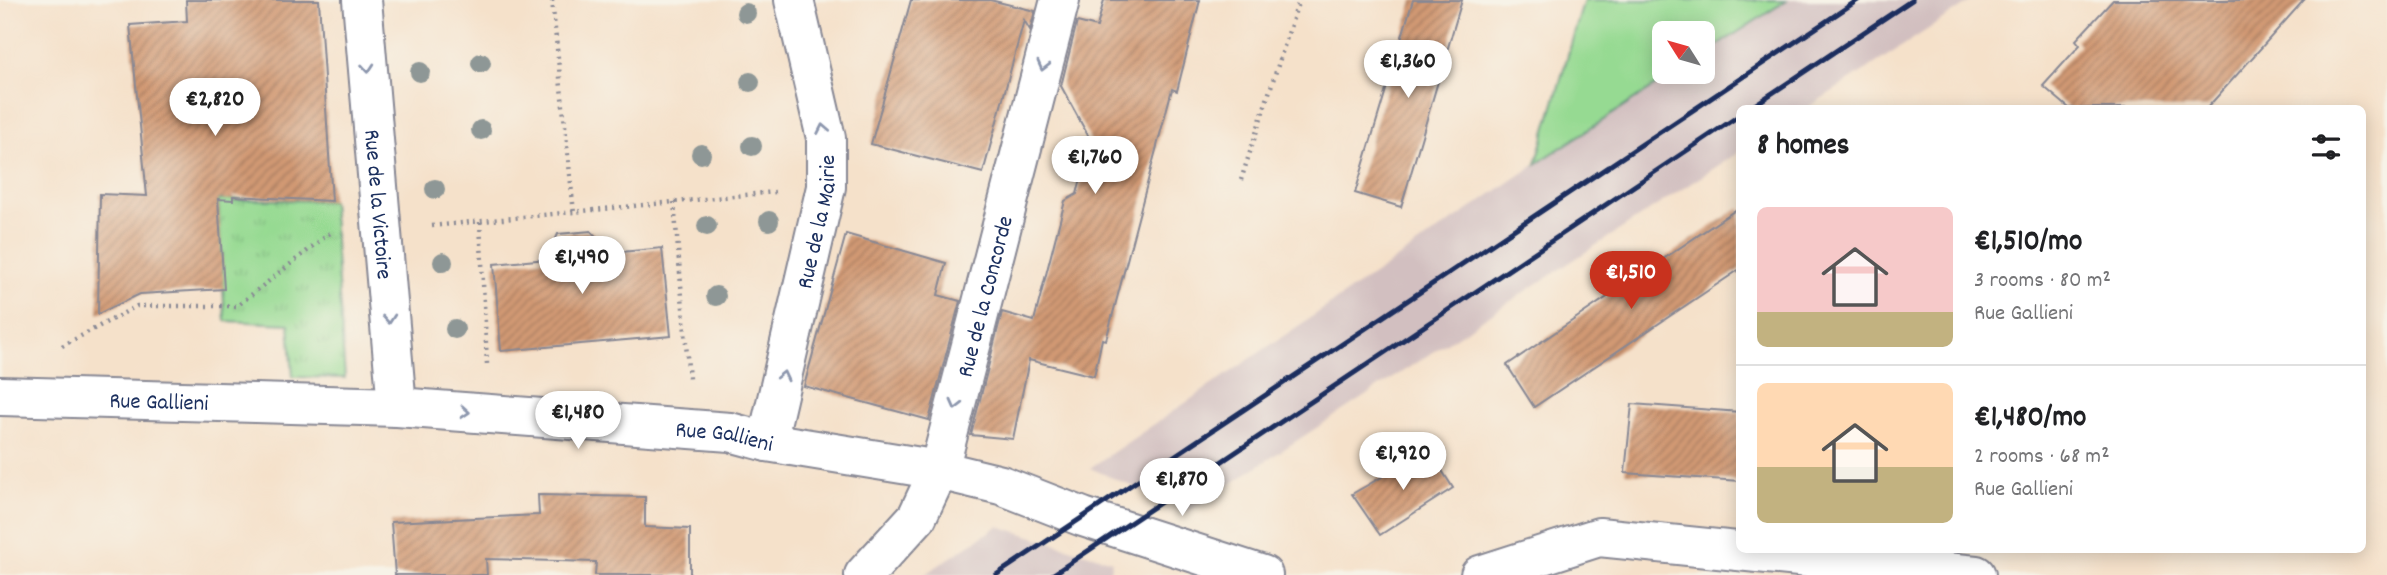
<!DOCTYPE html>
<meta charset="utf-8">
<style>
:root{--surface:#fff;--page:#f2f2f2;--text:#202124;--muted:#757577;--line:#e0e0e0;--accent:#c8321e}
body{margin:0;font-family:Dekko,sans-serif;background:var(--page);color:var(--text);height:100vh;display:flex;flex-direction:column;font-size:26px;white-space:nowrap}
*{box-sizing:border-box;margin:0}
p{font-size:23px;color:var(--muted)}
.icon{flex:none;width:38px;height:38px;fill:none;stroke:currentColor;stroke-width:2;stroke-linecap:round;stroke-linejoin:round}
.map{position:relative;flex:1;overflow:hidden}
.panel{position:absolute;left:1736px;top:105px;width:630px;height:448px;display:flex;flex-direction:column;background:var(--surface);border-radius:10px;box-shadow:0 4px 18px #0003}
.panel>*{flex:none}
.needle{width:46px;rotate:307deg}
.tools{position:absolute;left:1652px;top:21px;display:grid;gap:14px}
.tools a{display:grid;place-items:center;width:63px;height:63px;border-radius:10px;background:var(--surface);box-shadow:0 4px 18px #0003;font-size:35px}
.price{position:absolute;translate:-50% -60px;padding:0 16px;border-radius:24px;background:#fff;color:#222;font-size:23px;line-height:46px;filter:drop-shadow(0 2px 4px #0008)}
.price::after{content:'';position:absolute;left:50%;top:42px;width:21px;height:16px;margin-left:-10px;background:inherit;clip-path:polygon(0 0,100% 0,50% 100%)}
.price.current{background:var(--accent);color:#fff}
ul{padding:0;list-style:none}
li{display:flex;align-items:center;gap:21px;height:175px;padding:0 21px}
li+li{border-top:2px solid var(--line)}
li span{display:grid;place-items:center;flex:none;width:196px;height:140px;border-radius:10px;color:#555}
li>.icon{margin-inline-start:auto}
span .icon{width:84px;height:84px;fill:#fffc;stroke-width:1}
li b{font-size:30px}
h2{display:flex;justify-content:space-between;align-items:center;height:84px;padding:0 21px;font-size:30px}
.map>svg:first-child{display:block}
.railway{fill:#d2bfc0}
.grass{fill:#96da92;stroke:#588478;stroke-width:2}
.park{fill:url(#park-tufts);stroke:#588478;stroke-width:2}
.building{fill:url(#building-hatch)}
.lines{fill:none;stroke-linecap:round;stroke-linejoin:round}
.street-casing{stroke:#888894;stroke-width:42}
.path{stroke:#888894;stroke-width:4.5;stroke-dasharray:2 5;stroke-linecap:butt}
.street{stroke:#fff;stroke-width:38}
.rail{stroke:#1b2f5e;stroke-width:5}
.tree{fill:#8e9796}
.oneway{stroke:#8d97ae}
.labels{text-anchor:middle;stroke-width:7;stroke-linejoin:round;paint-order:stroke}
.street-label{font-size:23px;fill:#1b2f5e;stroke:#f7f3e8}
</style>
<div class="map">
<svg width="2387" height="575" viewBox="0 0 2387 575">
<defs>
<pattern id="park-tufts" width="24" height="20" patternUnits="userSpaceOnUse" patternTransform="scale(1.75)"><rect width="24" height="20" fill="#96da92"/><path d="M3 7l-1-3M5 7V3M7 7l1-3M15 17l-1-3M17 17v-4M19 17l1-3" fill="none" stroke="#81bb80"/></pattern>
<pattern id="building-hatch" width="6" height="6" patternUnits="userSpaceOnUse" patternTransform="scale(1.75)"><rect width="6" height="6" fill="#d19973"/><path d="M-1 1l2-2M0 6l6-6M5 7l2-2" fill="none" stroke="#a97d62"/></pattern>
</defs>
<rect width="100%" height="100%" fill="#f7f3e8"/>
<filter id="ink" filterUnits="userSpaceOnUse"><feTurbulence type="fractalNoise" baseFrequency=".0143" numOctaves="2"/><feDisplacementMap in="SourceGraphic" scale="14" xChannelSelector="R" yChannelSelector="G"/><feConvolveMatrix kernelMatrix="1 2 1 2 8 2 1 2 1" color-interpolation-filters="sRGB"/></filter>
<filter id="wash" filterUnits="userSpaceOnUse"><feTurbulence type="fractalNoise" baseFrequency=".00686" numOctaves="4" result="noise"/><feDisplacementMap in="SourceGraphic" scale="28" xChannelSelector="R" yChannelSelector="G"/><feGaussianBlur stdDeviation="1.57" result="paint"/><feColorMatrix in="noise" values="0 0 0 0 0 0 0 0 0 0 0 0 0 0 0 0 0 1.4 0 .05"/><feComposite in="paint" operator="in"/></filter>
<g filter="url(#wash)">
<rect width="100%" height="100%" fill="#f5e1ca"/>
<g class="railway">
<path d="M1787 0H1973L1807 108H1740L1739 152 1189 511 1090 468 1536 164 1677 72H1703V55Z"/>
<path d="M998 526 1112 561 1109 575H924Z"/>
</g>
<path class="grass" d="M1584 0H1787L1703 55V33H1664V72H1677L1536 164Z"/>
<path class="park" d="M218 199 332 201 345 378 293 377 289 324 225 321Z"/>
<g id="blocks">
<g class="building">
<path d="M186 0H319L332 201 233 196V200L218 199 224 289 140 294 98 314 100 194 147 196 130 25 187 21Z"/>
<path d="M911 0H990L1035 11 1030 30 1024 20 983 173 871 144Z"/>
<path d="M1104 0H1200L1177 91 1172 89 1106 340 1102 339 1094 376 1029 360 1013 439 971 435 1002 312 1034 321 1065 201 1077 194 1091 141 1061 86 1077 22 1097 27Z"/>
<path d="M1413 0H1462L1401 207 1355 193Z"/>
<path d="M2113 0H2304L2207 108H2069L2043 86 2080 45 2076 40Z"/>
<path d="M1740 207V269L1534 407 1507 365Z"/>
<path d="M591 231 611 253 662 248 671 336 501 351 494 264 547 259 558 234Z"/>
<path d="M846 234 946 263 938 295 960 301 929 420 804 386Z"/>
<path d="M1632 404 1740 412V481L1625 473Z"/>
<path d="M1429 450 1453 488 1380 535 1352 494Z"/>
<path d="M538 495 645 497V527L690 529V575H595L596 562 486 559 487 575H395L391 522 539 515Z"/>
</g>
</g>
</g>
<g filter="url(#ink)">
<use href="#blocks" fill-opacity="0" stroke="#888894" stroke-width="2"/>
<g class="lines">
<g class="street-casing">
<g id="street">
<path id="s1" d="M362 0 397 407"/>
<path id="s2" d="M0 396 397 407 730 432 767 442 939 470 1001 485 1083 517 1263 575"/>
<path id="s3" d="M767 442 826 187V138L794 0"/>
<path id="s4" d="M864 575 917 517 939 470 1060 0"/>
<path d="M1480 575 1599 537 1976 575"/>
</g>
</g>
<g class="path">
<path d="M552 0 574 213"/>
<path d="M1241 180 1299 0"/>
<path d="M674 202 689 379"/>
<path d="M480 222 487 364"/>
<path d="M432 226 775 192"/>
<path d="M62 346 137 306H237L330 233"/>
</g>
<use href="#street" class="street"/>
<g class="rail">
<path d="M1750 108 1912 0"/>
<path d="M996 575 1858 0"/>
<path d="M1052 575 1740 115"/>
</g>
</g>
<g class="tree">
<circle cx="746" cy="13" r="10"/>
<circle cx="481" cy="63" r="10"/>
<circle cx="420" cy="72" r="10"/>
<circle cx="750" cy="82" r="10"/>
<circle cx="481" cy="130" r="10"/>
<circle cx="752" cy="146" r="10"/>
<circle cx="701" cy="154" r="10"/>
<circle cx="435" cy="189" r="10"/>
<circle cx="769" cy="221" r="10"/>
<circle cx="707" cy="226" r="10"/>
<circle cx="443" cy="262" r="10"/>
<circle cx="716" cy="296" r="10"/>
<circle cx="455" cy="329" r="10"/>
</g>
<defs><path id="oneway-chevron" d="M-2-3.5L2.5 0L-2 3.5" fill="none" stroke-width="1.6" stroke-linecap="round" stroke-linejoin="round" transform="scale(1.75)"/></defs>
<g class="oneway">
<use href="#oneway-chevron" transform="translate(1043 66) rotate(104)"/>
<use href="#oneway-chevron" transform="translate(368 68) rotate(85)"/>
<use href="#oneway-chevron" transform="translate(823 129) rotate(-101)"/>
<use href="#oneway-chevron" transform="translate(389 319) rotate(85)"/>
<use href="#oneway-chevron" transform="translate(783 376) rotate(-77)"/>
<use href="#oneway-chevron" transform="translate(956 405) rotate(104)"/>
<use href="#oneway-chevron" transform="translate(465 412) rotate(4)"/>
</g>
</g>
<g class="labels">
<g class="street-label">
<text dy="8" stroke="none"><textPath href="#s1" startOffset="205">Rue de la Victoire</textPath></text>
<text dy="8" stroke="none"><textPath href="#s3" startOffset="226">Rue de la Mairie</textPath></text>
<text dy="8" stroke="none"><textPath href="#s4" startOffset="310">Rue de la Concorde</textPath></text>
<text dy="8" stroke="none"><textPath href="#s2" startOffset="159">Rue Gallieni</textPath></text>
<text dy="8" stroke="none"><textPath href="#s2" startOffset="726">Rue Gallieni</textPath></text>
</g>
</g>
</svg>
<div class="tools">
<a><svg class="needle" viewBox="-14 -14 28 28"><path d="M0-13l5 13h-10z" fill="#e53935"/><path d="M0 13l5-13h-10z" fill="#757577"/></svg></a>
</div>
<b class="price" style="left:1408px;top:100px">€1,360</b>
<b class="price" style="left:215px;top:138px">€2,820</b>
<b class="price" style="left:1095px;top:196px">€1,760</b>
<b class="price" style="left:582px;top:296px">€1,490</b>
<b class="price current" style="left:1631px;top:311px">€1,510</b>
<b class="price" style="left:578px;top:451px">€1,480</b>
<b class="price" style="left:1403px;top:492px">€1,920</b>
<b class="price" style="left:1182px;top:518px">€1,870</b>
<section class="panel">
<h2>8 homes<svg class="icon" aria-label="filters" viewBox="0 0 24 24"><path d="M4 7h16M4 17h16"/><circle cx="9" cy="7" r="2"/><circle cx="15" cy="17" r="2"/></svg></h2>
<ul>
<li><span style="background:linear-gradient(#f6c9c9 75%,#c2b280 0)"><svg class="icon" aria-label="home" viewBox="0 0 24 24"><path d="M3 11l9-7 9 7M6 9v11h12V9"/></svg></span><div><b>€1,510/mo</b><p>3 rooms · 80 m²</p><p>Rue Gallieni</p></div></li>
<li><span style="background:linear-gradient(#ffd9b3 60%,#c2b280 0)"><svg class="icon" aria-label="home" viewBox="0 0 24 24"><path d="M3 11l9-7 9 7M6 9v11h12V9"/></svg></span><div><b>€1,480/mo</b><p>2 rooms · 68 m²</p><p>Rue Gallieni</p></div></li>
</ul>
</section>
</div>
